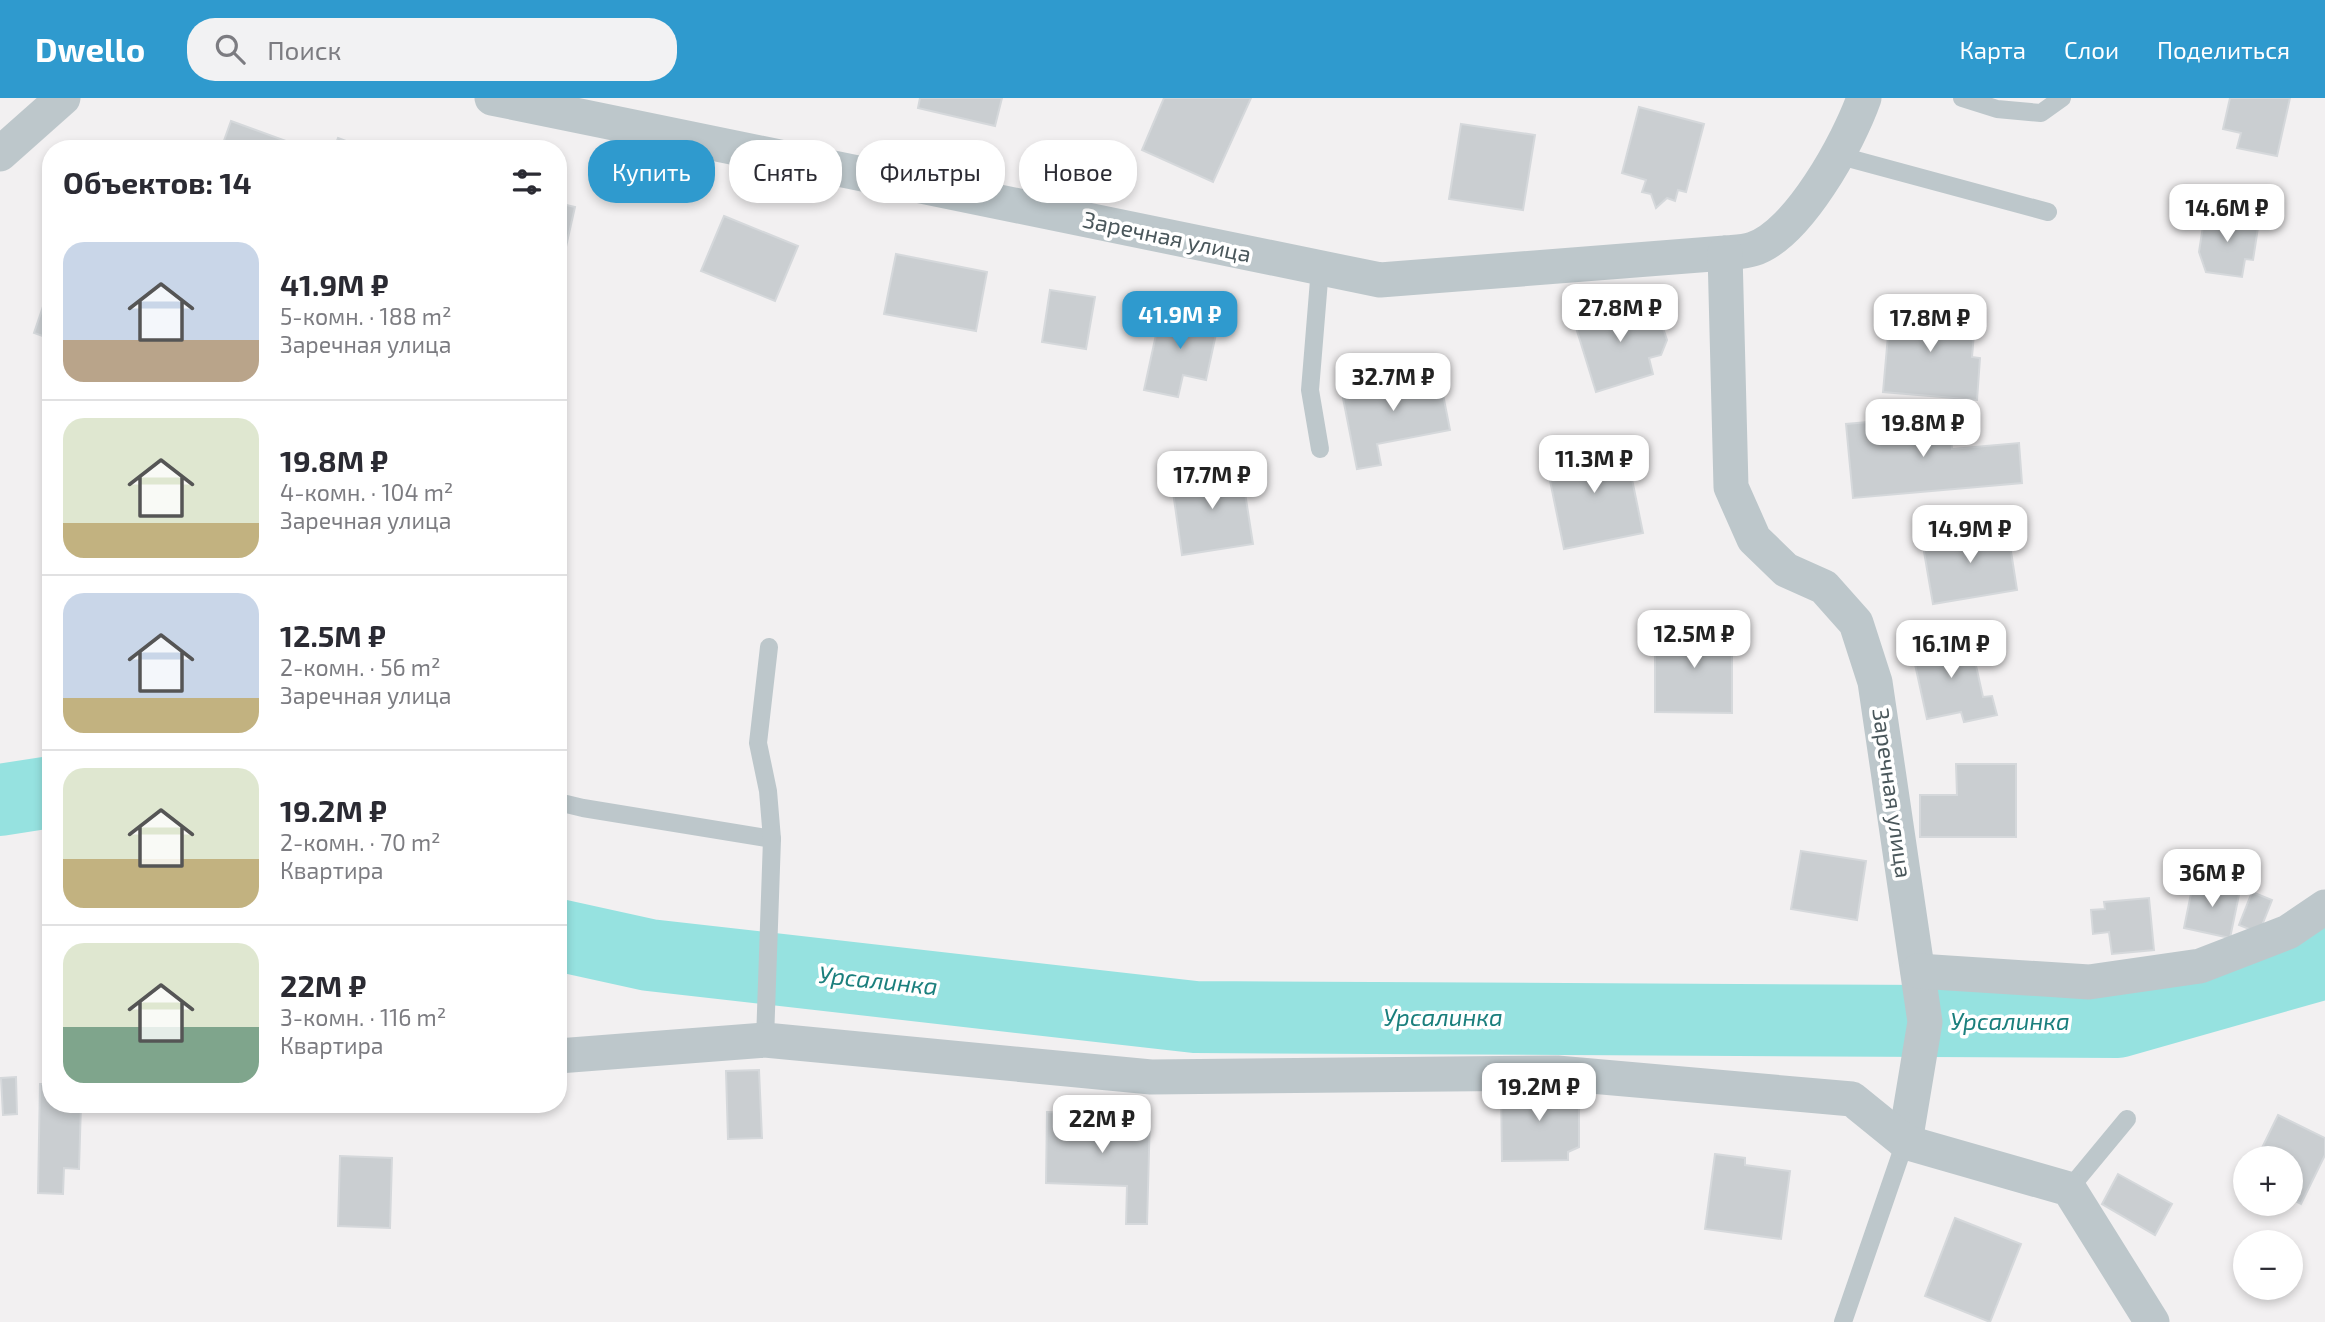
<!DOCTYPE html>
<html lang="ru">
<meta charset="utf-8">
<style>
:root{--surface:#fff;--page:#f2f2f3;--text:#2b2b33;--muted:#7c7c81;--line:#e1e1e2;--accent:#2f9ace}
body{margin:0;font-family:"Exo 2",sans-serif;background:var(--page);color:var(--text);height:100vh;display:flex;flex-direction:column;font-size:26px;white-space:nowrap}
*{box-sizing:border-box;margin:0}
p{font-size:23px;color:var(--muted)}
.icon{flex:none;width:38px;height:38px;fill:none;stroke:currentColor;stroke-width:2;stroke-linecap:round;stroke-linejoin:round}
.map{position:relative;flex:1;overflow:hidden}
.panel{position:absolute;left:42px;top:42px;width:525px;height:973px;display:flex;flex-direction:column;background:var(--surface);border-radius:28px;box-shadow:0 4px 10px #0003}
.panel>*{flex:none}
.hud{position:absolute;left:588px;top:42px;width:665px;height:63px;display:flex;gap:14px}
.fabs{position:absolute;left:2233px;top:1048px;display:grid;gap:14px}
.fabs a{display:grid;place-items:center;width:70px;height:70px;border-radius:50%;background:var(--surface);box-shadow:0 4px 10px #0003;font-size:35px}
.price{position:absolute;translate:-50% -60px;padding:0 16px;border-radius:14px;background:#fff;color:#222;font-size:23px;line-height:46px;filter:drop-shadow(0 2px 4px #0008)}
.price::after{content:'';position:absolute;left:50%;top:42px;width:21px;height:16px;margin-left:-10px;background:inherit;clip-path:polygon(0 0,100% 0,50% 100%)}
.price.active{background:var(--accent);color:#fff}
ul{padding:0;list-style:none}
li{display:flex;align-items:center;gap:21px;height:175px;padding:0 21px}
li+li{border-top:2px solid var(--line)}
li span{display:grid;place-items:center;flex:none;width:196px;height:140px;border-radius:21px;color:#555}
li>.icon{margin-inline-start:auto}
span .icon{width:84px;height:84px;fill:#fffc;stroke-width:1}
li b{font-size:30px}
h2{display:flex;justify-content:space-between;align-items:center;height:84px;padding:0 21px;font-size:30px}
.chip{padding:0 24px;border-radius:28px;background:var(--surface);box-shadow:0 4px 10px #0003;font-size:24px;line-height:63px}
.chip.active{background:var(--accent);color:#fff}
header{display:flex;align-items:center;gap:42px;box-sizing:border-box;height:98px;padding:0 35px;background:var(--accent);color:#fff}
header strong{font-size:33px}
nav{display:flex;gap:38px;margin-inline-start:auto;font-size:24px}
.search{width:490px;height:63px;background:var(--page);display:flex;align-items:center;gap:18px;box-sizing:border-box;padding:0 24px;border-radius:28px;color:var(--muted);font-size:26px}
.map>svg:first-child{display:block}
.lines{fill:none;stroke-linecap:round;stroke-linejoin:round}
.river{stroke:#96e2e0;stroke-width:72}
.building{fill:#caced1;stroke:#d5d8db;stroke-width:2}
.service{stroke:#bdc7cb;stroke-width:18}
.minor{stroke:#bdc7cb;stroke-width:35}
.labels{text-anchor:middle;stroke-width:7;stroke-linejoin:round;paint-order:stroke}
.street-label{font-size:23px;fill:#4a575b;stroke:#fff}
.water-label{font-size:24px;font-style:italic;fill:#1b7f7d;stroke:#fff}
</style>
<header>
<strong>Dwello</strong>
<div class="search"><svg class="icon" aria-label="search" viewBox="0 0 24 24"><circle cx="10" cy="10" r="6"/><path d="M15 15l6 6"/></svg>Поиск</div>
<nav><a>Карта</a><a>Слои</a><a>Поделиться</a></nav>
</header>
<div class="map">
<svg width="2325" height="1224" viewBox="0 0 2325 1224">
<rect width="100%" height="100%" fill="#f2f0f1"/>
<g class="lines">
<g class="river">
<path d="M0 702 51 694"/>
<path d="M558 837 649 857 1195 919 2118 924 2325 865"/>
</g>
</g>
<g class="building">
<path d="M920 0H1002L995 28 918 10Z"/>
<path d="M1164 0H1251L1213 84 1142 52Z"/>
<path d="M2230 0H2290L2277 58 2237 50 2241 35 2223 31Z"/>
<path d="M1639 9 1704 26 1686 94 1678 92 1675 103 1667 100 1656 110 1651 96 1642 94 1646 82 1622 75Z"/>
<path d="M231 23 297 47 295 51H221Z"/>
<path d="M1461 26 1535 37 1523 112 1449 101Z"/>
<path d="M338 40 367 51H334Z"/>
<path d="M558 105 575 109 563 162 558 161Z"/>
<path d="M2205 115 2259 123 2253 162 2245 161 2242 179 2206 174 2199 154Z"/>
<path d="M724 118 798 148 775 203 701 173Z"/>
<path d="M896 156 987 174 976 233 884 216Z"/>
<path d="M51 185V241L34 235Z"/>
<path d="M1050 192 1095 199 1086 251 1042 244Z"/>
<path d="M1631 202 1635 215 1647 212 1660 221 1667 242 1661 257 1649 260 1653 276 1596 294 1573 220Z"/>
<path d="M1891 204 1948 208 1947 222 1975 224 1972 259 1980 260 1977 302 1883 294Z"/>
<path d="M1162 209 1219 222 1206 282 1183 277 1178 299 1144 292Z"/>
<path d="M1438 271 1450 332 1377 346 1381 367 1357 371 1341 290Z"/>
<path d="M1949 317 1952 351 2019 345 2022 385 1853 400 1846 326Z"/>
<path d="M1624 342 1643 435 1564 451 1545 358Z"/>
<path d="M1241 369 1253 446 1182 457 1171 380Z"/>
<path d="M2007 428 2017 492 1933 506 1922 442Z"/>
<path d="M1655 529 1732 530V615L1655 614Z"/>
<path d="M1969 536 1983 599 1992 598 1997 617 1964 624 1961 614 1927 621 1911 548Z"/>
<path d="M1956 666H2016V739H1920V697H1957Z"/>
<path d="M1801 753 1866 763 1857 822 1791 811Z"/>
<path d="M2194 781 2240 792 2230 840 2184 830Z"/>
<path d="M2252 794 2272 802 2259 835 2239 827Z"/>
<path d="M2149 800 2154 852 2112 856 2109 834 2093 836 2091 812 2105 811 2104 804Z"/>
<path d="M759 972 762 1040 728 1041 726 973Z"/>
<path d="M16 979 17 1016 3 1017 1 980Z"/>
<path d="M40 986H51V1006H81L79 1071 64 1070 63 1096 38 1095Z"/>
<path d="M1567 987V995L1579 1001V1049L1568 1054V1062L1502 1063 1501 988Z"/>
<path d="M1047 1014 1150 1017 1147 1126H1126L1127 1088 1046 1085Z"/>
<path d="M2278 1017 2325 1040V1057L2301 1106 2291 1101V1060H2257Z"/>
<path d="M1715 1056 1745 1060V1067L1790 1073 1781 1141 1705 1131Z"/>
<path d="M340 1058 392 1060 390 1130 338 1128Z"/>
<path d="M2118 1076 2172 1106 2155 1137 2102 1106Z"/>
<path d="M1955 1120 2021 1146 1990 1224 1925 1198Z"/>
</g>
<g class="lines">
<g class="service">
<path d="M1962 0 1997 11 2041 15 2062 0"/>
<path d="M1837 57 2048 114"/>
<path d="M1320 170 1310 292 1320 351"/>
<path d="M558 704 583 710 772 741"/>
<path d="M765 942 772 741 768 693 758 645 769 549"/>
<path d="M2069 1091 2127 1021"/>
<path d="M1843 1224 1905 1044"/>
</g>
<g class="minor">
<path d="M492 0 1380 182 1725 155C1734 154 1744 154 1753 151 1798 137 1849 43 1864 0"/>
<path d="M0 56 63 0"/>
<path d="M1725 155 1731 389 1754 441 1786 472 1824 489 1856 525 1875 584 1925 924 1905 1044"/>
<path d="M1918 873 2089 884 2200 868 2288 834 2325 809"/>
<path d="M558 958 765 942 1151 979 1557 975 1852 1001 1905 1044 2069 1091 2152 1224"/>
</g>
</g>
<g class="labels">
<g class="street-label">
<text transform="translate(1167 139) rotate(12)" y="8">Заречная улица</text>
<text transform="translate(1892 695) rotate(82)" y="8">Заречная улица</text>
</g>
<g class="water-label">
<text transform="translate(878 883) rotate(6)" y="8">Урсалинка</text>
<text x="1443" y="928">Урсалинка</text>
<text x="2010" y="932">Урсалинка</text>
</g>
</g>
</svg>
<div class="fabs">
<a>+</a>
<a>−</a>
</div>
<b class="price" style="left:2227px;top:146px">14.6M ₽</b>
<b class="price" style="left:1620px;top:246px">27.8M ₽</b>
<b class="price active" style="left:1180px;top:253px">41.9M ₽</b>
<b class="price" style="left:1930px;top:256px">17.8M ₽</b>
<b class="price" style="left:1393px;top:315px">32.7M ₽</b>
<b class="price" style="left:1923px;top:361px">19.8M ₽</b>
<b class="price" style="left:1594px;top:397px">11.3M ₽</b>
<b class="price" style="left:1212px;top:413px">17.7M ₽</b>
<b class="price" style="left:1970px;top:467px">14.9M ₽</b>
<b class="price" style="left:1694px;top:572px">12.5M ₽</b>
<b class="price" style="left:1951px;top:582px">16.1M ₽</b>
<b class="price" style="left:2212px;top:811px">36M ₽</b>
<b class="price" style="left:1539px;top:1025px">19.2M ₽</b>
<b class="price" style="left:1102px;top:1057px">22M ₽</b>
<div class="hud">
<a class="chip active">Купить</a>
<a class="chip">Снять</a>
<a class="chip">Фильтры</a>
<a class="chip">Новое</a>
</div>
<section class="panel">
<h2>Объектов: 14<svg class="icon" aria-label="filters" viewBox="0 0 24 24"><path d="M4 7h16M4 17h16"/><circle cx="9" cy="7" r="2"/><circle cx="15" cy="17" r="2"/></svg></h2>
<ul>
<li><span style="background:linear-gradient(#c9d6e8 70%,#b9a48a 0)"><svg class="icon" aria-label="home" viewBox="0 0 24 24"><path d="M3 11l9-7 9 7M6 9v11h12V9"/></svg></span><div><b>41.9M ₽</b><p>5-комн. · 188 m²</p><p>Заречная улица</p></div></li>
<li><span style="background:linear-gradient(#dfe7d0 75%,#c2b280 0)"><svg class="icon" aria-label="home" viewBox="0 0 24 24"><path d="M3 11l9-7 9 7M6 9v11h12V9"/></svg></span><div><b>19.8M ₽</b><p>4-комн. · 104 m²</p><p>Заречная улица</p></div></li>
<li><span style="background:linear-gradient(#c9d6e8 75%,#c2b280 0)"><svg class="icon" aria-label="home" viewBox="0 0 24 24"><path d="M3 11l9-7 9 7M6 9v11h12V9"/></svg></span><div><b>12.5M ₽</b><p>2-комн. · 56 m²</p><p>Заречная улица</p></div></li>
<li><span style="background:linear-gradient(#dfe7d0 65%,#c2b280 0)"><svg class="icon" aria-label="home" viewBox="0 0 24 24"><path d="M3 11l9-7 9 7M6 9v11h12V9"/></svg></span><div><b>19.2M ₽</b><p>2-комн. · 70 m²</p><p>Квартира</p></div></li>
<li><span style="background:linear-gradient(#dfe7d0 60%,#7fa58c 0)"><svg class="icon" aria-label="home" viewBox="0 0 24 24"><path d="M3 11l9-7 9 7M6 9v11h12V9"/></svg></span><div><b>22M ₽</b><p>3-комн. · 116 m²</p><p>Квартира</p></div></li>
</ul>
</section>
</div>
